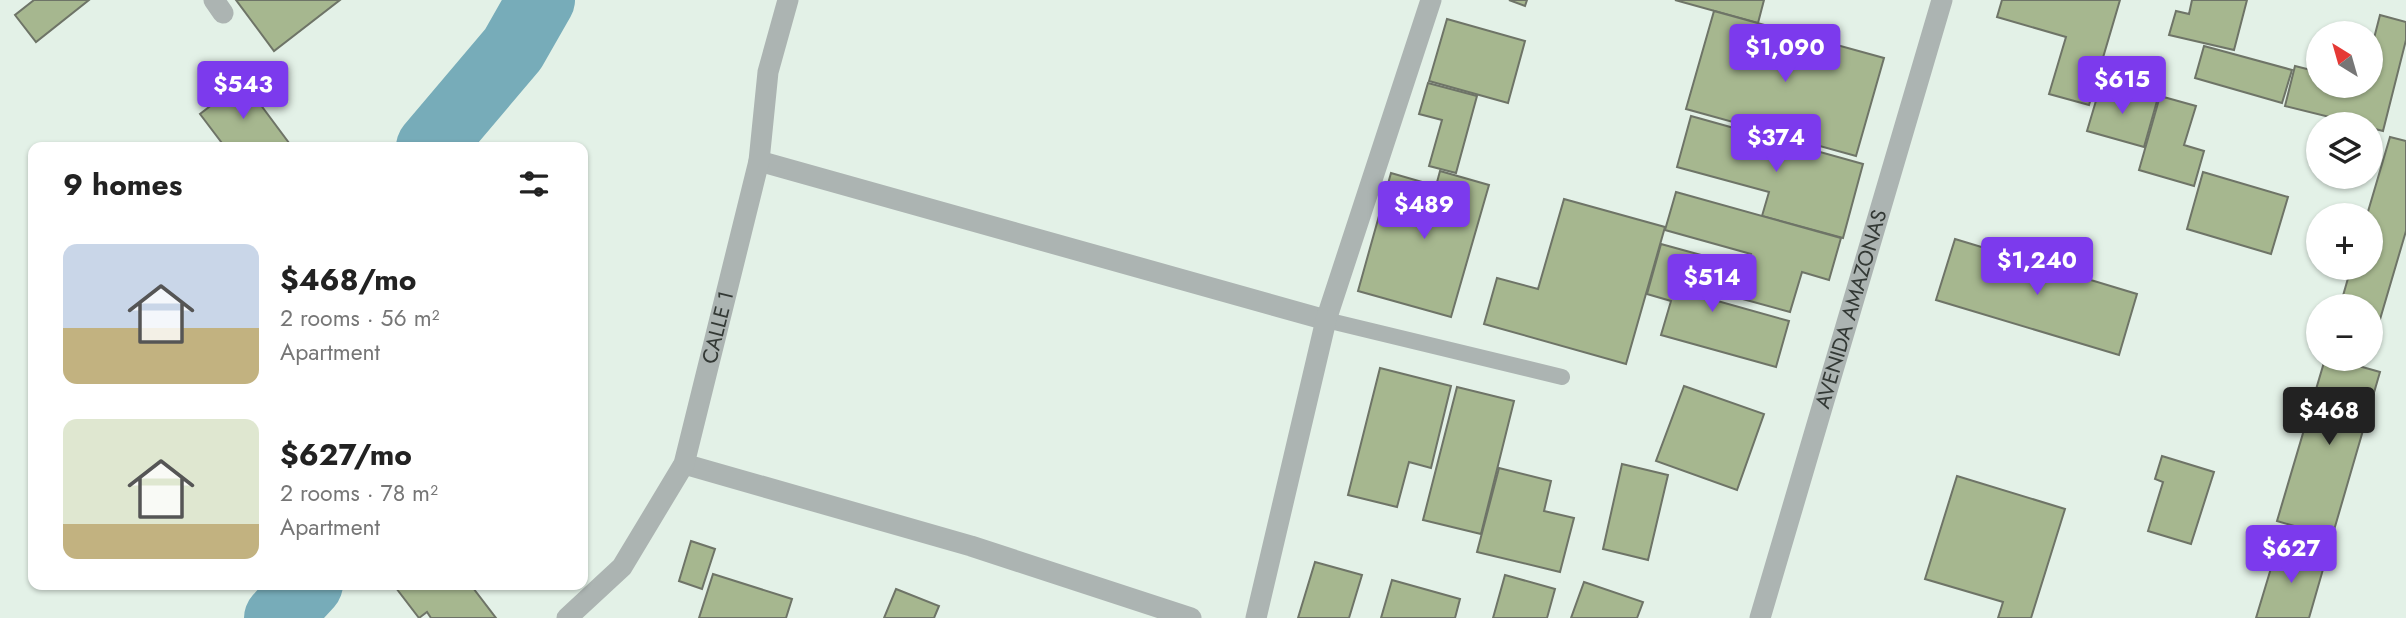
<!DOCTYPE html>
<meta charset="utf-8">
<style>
:root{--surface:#fff;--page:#f6f6f6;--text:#222;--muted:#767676;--accent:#7c3aed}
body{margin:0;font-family:Jost,sans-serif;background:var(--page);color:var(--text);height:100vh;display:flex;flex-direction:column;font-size:26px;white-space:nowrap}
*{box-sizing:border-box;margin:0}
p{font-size:23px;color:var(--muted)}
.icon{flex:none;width:38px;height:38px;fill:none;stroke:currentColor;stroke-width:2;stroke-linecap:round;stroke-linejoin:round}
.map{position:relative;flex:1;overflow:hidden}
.drawer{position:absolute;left:28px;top:142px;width:560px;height:448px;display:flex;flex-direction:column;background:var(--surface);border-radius:14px;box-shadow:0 2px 5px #0004}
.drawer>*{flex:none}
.needle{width:46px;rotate:323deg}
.fabs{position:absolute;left:2306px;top:21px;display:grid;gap:14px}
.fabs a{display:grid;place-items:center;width:77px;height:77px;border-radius:50%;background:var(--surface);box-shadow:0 2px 5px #0004;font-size:35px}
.price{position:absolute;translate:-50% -60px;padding:0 16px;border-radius:7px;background:var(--accent);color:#fff;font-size:23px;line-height:46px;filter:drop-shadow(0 2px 4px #0008)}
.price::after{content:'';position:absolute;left:50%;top:42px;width:21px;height:16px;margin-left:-10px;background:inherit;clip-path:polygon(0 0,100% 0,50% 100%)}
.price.selected{background:#222;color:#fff}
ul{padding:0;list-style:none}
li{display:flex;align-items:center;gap:21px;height:175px;padding:0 35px}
li span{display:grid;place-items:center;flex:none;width:196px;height:140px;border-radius:14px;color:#555}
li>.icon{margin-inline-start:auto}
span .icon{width:84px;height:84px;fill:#fffc;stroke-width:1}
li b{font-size:30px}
h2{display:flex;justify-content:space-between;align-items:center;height:84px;padding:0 35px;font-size:30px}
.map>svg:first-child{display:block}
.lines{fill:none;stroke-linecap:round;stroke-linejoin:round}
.river{stroke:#77acb9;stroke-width:68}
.building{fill:#a6b78f;stroke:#6e7467;stroke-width:2}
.lane{stroke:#acb4b2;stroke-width:16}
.street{stroke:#acb4b2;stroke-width:21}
.labels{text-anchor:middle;stroke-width:6;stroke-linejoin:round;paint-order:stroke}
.street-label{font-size:21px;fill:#333935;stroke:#f0fff4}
</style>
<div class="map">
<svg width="2406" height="618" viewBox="0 0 2406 618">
<rect width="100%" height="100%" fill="#e3f1e7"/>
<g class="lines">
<g class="river">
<path d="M430 147 513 49 541 0"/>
<path d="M278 618 309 584"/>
</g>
</g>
<g class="building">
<path d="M34 0H89L36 42 15 15Z"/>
<path d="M236 0H340L274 51Z"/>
<path d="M1509 0H1527L1525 6Z"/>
<path d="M1675 0H1764L1758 23Z"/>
<path d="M2002 0H2120L2089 105 2049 94 2066 37 1997 17Z"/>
<path d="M2192 0H2247L2234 50 2169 35 2176 11 2189 14Z"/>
<path d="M1714 11 1884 58 1856 156 1686 109Z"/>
<path d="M2380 15 2406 22V40L2383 131 2371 128V124H2358L2285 106 2295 66 2319 72V86H2371V50Z"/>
<path d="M1447 19 1525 41 1508 103 1429 81Z"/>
<path d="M2204 46 2292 70 2282 103 2195 78Z"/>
<path d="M243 81 292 147H225L200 114Z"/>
<path d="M1428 83 1477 96 1456 173 1429 166 1442 120 1419 114Z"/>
<path d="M2101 84 2157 101 2144 147 2087 131Z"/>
<path d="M2160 96 2196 106 2184 145 2204 151 2194 186 2139 170Z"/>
<path d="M1691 116 1863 164 1843 238 1762 216 1769 192 1677 167Z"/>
<path d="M2390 137 2406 141V231L2371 350V306H2340L2351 268H2371V215H2367Z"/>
<path d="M1440 171 1489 185 1451 317 1358 291 1391 173 1436 186Z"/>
<path d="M2203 172 2288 197 2271 254 2187 229Z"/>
<path d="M1676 192 1841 238 1829 280 1802 272 1790 312 1739 298 1751 254 1665 230Z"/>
<path d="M1564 199 1665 227 1626 364 1484 324 1497 278 1538 289Z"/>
<path d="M1955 239 2137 294 2119 355 1936 300Z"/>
<path d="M1661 244 1701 255 1689 293 1789 321 1776 367 1661 335 1671 301 1647 294Z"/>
<path d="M2325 359H2334L2380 372 2332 537 2277 521Z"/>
<path d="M1380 368 1451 386 1431 468 1409 462 1397 507 1348 495Z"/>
<path d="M1684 386 1764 414 1737 490 1656 461Z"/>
<path d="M1457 387 1514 401 1481 534 1423 520Z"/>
<path d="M2162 456 2214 472 2191 544 2148 531 2163 482 2155 479Z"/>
<path d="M1622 464 1668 475 1648 560 1603 549Z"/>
<path d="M1499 468 1551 481 1544 511 1574 518 1560 572 1477 552Z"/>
<path d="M1957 476 2065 509 2031 618H1998L2003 602 1925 579Z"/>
<path d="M691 541 715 549 702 589 679 581Z"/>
<path d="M2278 545 2326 559 2309 618H2256Z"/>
<path d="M1315 562 1362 575 1349 618H1298Z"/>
<path d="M713 574 792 599 786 618H699Z"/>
<path d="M1505 575 1555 589 1547 618H1493Z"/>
<path d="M1392 580 1460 599 1455 618H1381Z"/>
<path d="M1584 582 1643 602 1637 618H1571Z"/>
<path d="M393 584H470L496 618H431L427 612 419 618Z"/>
<path d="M896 589 939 606 934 618H884Z"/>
</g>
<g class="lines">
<path class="lane" d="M1326 320 1562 377"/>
<g class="street">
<path d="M214 0 223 13"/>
<path d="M759 161 1326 320"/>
<path d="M684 464 971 546 1191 618"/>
<path id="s1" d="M567 618 622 567 684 464 759 161 768 72 788 0"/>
<path d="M1256 618 1326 320 1431 0"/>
<path id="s2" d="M1760 618 1942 0"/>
</g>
</g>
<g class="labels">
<g class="street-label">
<text dy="7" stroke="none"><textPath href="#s2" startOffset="322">AVENIDA AMAZONAS</textPath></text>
<text dy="7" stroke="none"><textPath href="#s1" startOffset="336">CALLE 1</textPath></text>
</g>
</g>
</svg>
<div class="fabs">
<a><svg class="needle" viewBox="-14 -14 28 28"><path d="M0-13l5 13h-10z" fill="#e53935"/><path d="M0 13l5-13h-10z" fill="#767676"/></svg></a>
<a><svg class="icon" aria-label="layers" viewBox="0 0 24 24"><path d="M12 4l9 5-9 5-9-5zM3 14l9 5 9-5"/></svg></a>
<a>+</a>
<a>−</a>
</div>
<b class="price" style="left:1785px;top:84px">$1,090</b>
<b class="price" style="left:2122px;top:116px">$615</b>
<b class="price" style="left:243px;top:121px">$543</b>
<b class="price" style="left:1776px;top:174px">$374</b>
<b class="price" style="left:1424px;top:241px">$489</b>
<b class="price" style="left:2037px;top:297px">$1,240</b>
<b class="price" style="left:1712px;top:314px">$514</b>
<b class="price selected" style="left:2329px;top:447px">$468</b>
<b class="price" style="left:2291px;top:585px">$627</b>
<section class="drawer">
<h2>9 homes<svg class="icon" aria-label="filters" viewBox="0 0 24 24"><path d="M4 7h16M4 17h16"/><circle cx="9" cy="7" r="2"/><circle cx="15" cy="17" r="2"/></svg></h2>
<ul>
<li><span style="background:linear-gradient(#c9d6e8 60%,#c2b280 0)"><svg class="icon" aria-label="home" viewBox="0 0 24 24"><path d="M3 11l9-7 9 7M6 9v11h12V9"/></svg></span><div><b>$468/mo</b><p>2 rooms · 56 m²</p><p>Apartment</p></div></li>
<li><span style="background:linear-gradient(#dfe7d0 75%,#c2b280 0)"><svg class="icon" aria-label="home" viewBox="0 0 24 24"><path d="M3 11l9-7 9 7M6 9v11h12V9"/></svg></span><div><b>$627/mo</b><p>2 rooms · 78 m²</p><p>Apartment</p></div></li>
</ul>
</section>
</div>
